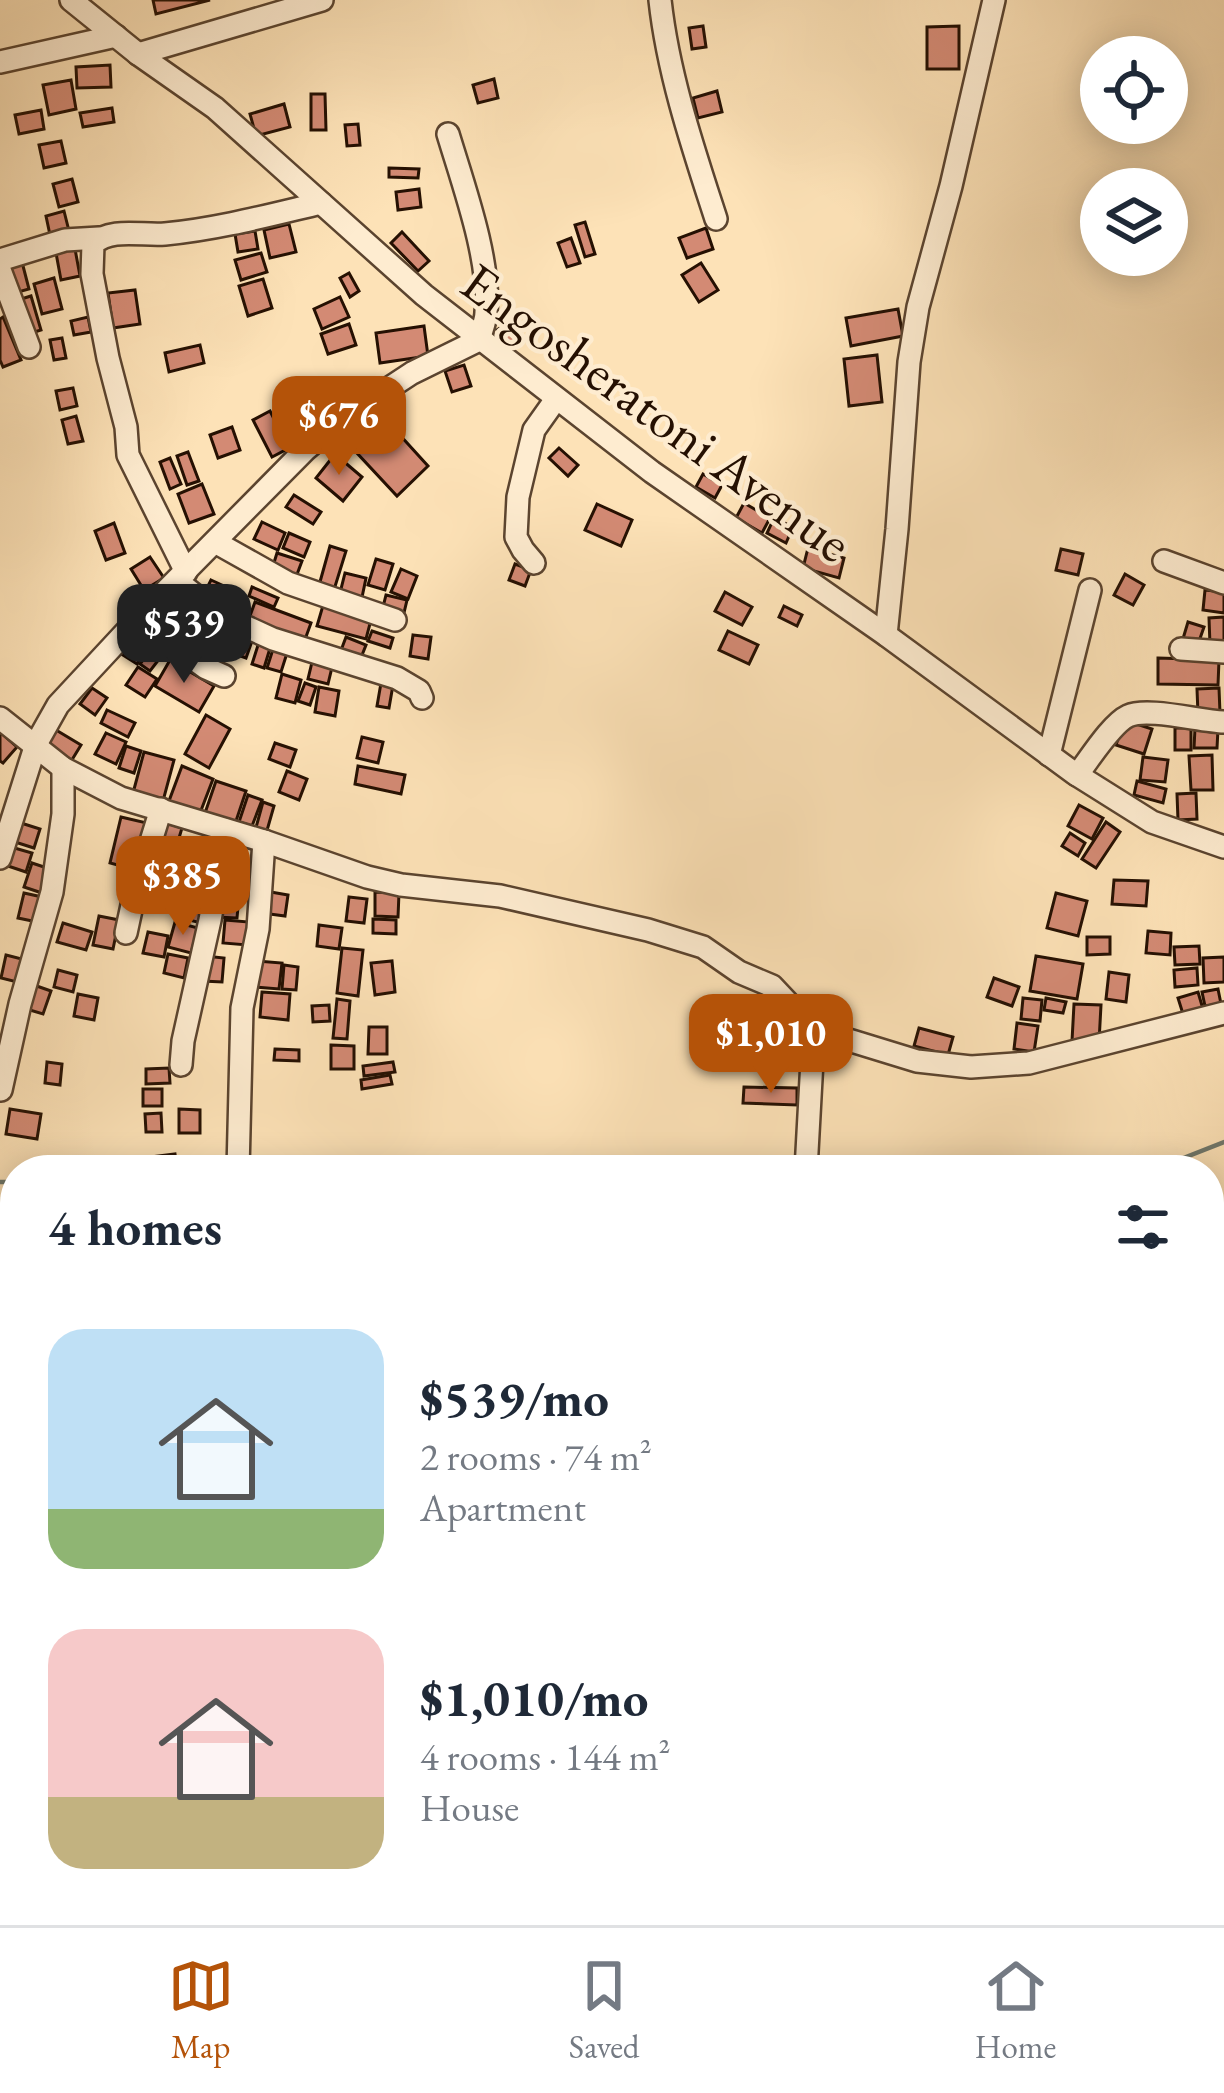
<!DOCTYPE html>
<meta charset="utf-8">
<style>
:root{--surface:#fff;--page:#f6f6f7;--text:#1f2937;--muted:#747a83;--line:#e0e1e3;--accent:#b45309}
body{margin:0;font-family:"EB Garamond",serif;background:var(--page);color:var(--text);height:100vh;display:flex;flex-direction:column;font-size:45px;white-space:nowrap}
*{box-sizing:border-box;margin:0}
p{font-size:39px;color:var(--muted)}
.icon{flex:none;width:66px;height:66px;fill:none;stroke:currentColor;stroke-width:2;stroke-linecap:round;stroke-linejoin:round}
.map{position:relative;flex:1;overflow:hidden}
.side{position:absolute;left:0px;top:1155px;width:1224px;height:771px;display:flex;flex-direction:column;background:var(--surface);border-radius:48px 48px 0 0;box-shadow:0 6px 30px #0003}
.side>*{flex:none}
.controls{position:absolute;left:1080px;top:36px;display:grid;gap:24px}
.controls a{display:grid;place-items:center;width:108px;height:108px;border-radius:50%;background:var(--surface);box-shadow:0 6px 30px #0003;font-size:60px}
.price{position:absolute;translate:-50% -102px;padding:0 27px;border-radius:24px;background:var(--accent);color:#fff;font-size:39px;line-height:78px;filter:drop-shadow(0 3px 6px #0008)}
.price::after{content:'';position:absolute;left:50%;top:72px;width:36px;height:27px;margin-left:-18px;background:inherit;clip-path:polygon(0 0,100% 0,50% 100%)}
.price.current{background:#222;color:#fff}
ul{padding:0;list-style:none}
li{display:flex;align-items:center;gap:36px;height:300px;padding:0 48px}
li span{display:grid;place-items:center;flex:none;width:336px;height:240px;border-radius:36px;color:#555}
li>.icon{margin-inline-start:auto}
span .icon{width:144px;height:144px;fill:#fffc;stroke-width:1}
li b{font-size:51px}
h2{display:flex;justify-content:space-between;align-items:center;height:144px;padding:0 48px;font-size:51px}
.tabs{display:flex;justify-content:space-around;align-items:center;height:168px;border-top:3px solid var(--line);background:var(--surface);font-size:33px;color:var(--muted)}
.tabs a{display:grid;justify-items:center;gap:6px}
.tabs .current{color:var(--accent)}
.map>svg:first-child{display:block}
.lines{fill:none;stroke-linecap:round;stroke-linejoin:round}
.stream{stroke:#6f786d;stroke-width:4.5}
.building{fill:#d38a74;stroke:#251002;stroke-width:3}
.minor-casing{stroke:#5b442f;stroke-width:26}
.minor{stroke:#feecd0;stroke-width:21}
.labels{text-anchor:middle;stroke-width:9;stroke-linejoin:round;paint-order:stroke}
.street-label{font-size:54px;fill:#251002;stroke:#feecd0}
</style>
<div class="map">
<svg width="1224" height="1925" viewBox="0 0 1224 1925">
<rect width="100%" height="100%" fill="#fde2b7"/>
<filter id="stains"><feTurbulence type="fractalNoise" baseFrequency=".00167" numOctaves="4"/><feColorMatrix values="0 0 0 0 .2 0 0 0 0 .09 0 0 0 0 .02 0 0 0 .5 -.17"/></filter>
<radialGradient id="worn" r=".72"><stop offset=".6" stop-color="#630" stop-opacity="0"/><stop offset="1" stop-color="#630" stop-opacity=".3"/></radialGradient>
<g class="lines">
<g class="stream">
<path d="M1153 1170 1224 1142"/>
<path d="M0 1182H15"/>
</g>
</g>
<g class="building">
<path d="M153 0H210L156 14Z"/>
<path d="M703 26 706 47 692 49 689 28Z"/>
<path d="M959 26V69H927V27Z"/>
<path d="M110 65 111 87 77 88 76 67Z"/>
<path d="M494 79 498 98 478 103 473 85Z"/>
<path d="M71 80 76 109 49 115 43 85Z"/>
<path d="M717 91 722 112 698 118 693 98Z"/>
<path d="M311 94H325L326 130H311Z"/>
<path d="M284 104 290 127 256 136 250 114Z"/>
<path d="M112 108 114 122 83 127 80 113Z"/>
<path d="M41 110 44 129 19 134 15 115Z"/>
<path d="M358 124 360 145 347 146 345 125Z"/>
<path d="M61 141 66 163 44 168 39 145Z"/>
<path d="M389 168 419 169 418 178 389 177Z"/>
<path d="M72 179 78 202 59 207 53 184Z"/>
<path d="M419 189 421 207 398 210 396 192Z"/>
<path d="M64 211 69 231 50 235 46 216Z"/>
<path d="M585 222 595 254 585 257 575 225Z"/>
<path d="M289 224 296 252 270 258 264 230Z"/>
<path d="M706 228 713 249 687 258 679 238Z"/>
<path d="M255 231 258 249 238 252 235 234Z"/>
<path d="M402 232 429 261 418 271 391 243Z"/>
<path d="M571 238 580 263 567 267 558 243Z"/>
<path d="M75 249 80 276 61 280 56 253Z"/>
<path d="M261 253 267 272 241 280 235 260Z"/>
<path d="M22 262 29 289 11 294 5 266Z"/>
<path d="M701 263 718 290 699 302 682 275Z"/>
<path d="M349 273 359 291 350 297 340 278Z"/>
<path d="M54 278 62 309 42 314 34 284Z"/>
<path d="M263 279 272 308 248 316 239 286Z"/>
<path d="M135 290 140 324 113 328 108 293Z"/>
<path d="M31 296 41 330 28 334 18 300Z"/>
<path d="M340 297 349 317 322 329 314 309Z"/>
<path d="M898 309 903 336 851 346 846 318Z"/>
<path d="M3 317 21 360 3 367 0 360V319Z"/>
<path d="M88 317 91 332 74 335 71 321Z"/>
<path d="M512 320 525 339 510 349 497 330Z"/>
<path d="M349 324 356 345 328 354 321 334Z"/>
<path d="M424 326 428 356 380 363 376 333Z"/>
<path d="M62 338 66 358 54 360 50 340Z"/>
<path d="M200 345 204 363 169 372 165 353Z"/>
<path d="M877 355 882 402 849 406 844 359Z"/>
<path d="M464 365 471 386 452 392 445 371Z"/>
<path d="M73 388 77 406 60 410 56 391Z"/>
<path d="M311 394 321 411 299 424 289 408Z"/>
<path d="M270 411 289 448 272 457 253 420Z"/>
<path d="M76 416 83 441 68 444 62 420Z"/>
<path d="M388 422 428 466 397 496 356 452Z"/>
<path d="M232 427 240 450 218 458 210 435Z"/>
<path d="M559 448 578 465 568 476 549 458Z"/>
<path d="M188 452 199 481 187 485 177 456Z"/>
<path d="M335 454 362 477 343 501 316 478Z"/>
<path d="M170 458 181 484 170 489 160 462Z"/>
<path d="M703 474 722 485 715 498 696 487Z"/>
<path d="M202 484 214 514 189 523 178 494Z"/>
<path d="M294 495 321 512 313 524 286 507Z"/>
<path d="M744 503 770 518 762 533 736 518Z"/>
<path d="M597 504 632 520 621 546 585 530Z"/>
<path d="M774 518 793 527 786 543 767 533Z"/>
<path d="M262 522 285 533 278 550 254 539Z"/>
<path d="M114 523 125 553 106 560 95 531Z"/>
<path d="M289 533 310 542 304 557 283 548Z"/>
<path d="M330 546 346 551 333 593 318 589Z"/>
<path d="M808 548 844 558 839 578 803 568Z"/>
<path d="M1061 549 1083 554 1078 575 1056 570Z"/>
<path d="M277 553 302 561 296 577 272 569Z"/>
<path d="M150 557 164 578 144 590 131 569Z"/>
<path d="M376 559 393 564 385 590 368 585Z"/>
<path d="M515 564 531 570 525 586 509 580Z"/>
<path d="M401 569 417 576 408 599 391 592Z"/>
<path d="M345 573 366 578 361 602 339 597Z"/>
<path d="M1125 574 1144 585 1133 605 1114 595Z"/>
<path d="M211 580 226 587 219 601 204 594Z"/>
<path d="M252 587 278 598 274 607 249 596Z"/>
<path d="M1205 590 1224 592V613L1203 610Z"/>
<path d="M725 592 752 607 742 625 715 611Z"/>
<path d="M386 595 407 600 403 617 382 611Z"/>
<path d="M179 597 195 609 184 625 167 613Z"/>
<path d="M255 602 311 623 303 645 247 624Z"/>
<path d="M324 602 372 616 366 639 317 626Z"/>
<path d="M784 606 802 615 797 626 779 617Z"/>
<path d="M1224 617V645H1210L1209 618Z"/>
<path d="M1188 622 1204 627 1197 647 1182 642Z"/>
<path d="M372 631 393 638 390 648 368 641Z"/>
<path d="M728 631 758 645 749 664 719 650Z"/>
<path d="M136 634 150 643 137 664 123 655Z"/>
<path d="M233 634 252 641 246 658 227 651Z"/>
<path d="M413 635 431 637 428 659 410 656Z"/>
<path d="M346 637 366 645 360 660 340 653Z"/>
<path d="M259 642 271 645 264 668 252 664Z"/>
<path d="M274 646 288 650 281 672 267 668Z"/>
<path d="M153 647 163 654 150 671 140 664Z"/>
<path d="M313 658 333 663 328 684 308 679Z"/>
<path d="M1158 658 1219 660 1218 685 1158 684Z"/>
<path d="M170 660 214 686 199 712 155 686Z"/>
<path d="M138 667 157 679 145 697 126 685Z"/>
<path d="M282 674 301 680 295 703 276 698Z"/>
<path d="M305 683 316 687 310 705 298 701Z"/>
<path d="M381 683 393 685 389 708 377 706Z"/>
<path d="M319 687 339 691 335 716 315 712Z"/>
<path d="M92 688 107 698 95 715 80 704Z"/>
<path d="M1219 688 1220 713 1198 714 1197 689Z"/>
<path d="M107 710 135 723 128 737 101 723Z"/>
<path d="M206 715 230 729 209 768 185 754Z"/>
<path d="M1124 720 1152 729 1144 754 1116 745Z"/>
<path d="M51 727 81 745 70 763 40 746Z"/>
<rect x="1175" y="728" width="16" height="22"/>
<path d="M1195 728 1218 729 1217 748H1194Z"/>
<path d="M0 732 17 747 3 763 0 761Z"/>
<path d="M106 733 126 742 116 764 95 754Z"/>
<path d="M362 737 383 742 378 763 357 758Z"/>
<path d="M275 743 296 750 290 767 269 759Z"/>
<path d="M126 746 141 751 134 773 119 768Z"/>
<path d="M144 752 174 760 163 801 133 793Z"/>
<path d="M1212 755 1213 790H1191L1189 756Z"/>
<path d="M1143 757 1168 760 1165 782 1140 780Z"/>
<path d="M182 766 213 779 200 813 169 801Z"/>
<path d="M358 766 405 775 401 794 355 784Z"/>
<path d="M287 771 307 779 299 800 279 792Z"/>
<path d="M216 781 246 791 235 824 205 813Z"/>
<path d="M1137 781 1166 789 1163 803 1134 795Z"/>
<path d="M1196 793 1197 819 1178 820 1177 794Z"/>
<path d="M248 795 262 800 252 826 239 822Z"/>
<path d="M263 802 274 806 266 834 255 831Z"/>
<path d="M1079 805 1103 818 1092 839 1068 826Z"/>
<path d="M121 817 147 823 136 870 110 863Z"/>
<path d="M161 821 182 828 176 848 155 840Z"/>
<path d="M1106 822 1120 832 1096 868 1082 859Z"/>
<path d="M21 823 40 829 34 848 15 842Z"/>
<path d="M1070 833 1085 843 1078 856 1062 846Z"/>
<path d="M11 847 32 853 26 872 5 865Z"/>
<path d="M156 848 188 858 181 883 149 873Z"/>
<path d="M32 863 50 869 42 893 24 887Z"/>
<path d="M238 869 255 871 253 894 236 893Z"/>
<path d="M142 880 165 884 162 901 139 896Z"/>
<path d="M1114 880 1148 881 1146 906 1112 904Z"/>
<path d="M265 891 288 895 285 916 262 913Z"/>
<path d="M375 892 399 893 398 917 375 916Z"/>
<path d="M24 893 42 897 37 922 18 918Z"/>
<path d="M1056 893 1087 901 1078 936 1047 928Z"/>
<path d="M182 895 207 900 201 923 177 917Z"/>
<path d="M217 895 239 896 237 918 216 917Z"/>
<path d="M349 897 367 899 364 923 346 921Z"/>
<path d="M99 916 119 920 113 949 93 945Z"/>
<path d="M373 919 396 920V934L373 933Z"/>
<path d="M225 920 249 922 247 945 223 943Z"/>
<path d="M175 922 198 928 191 953 168 947Z"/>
<path d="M63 923 92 932 86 950 57 942Z"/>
<path d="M319 925 342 928 339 949 317 946Z"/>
<path d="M1148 931 1171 933 1170 955 1146 953Z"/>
<path d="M148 932 168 936 164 957 143 953Z"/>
<path d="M1087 937H1110V954L1087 955Z"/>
<path d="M1199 946 1200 964 1175 965 1174 947Z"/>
<path d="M342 948 363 950 358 996 337 993Z"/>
<path d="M168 954 188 958 184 978 164 973Z"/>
<path d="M6 955 22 959 17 982 1 978Z"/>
<path d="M205 956 224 958 222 982 203 981Z"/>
<path d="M1036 956 1083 964 1077 999 1030 991Z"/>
<path d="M1224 957V982L1204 983 1203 958Z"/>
<path d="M257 961 282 963 279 989 255 987Z"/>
<path d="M392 961 395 992 375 995 371 963Z"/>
<path d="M284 965 298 967 296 990 282 989Z"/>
<path d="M1197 968 1198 985 1175 987 1174 970Z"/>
<path d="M58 970 77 975 73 992 54 987Z"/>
<path d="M1109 972 1129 975 1126 1002 1106 999Z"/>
<path d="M994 978 1019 987 1012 1006 987 997Z"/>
<path d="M31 984 51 991 43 1014 23 1008Z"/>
<path d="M1218 989 1221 1004 1205 1006 1202 992Z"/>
<path d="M262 992 290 994 288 1020 260 1017Z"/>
<path d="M1198 992 1203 1009 1183 1014 1178 998Z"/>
<path d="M78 994 98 998 94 1020 74 1016Z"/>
<path d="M1023 998 1042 1000 1040 1021 1021 1019Z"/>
<path d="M1046 998 1066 1002 1063 1013 1044 1010Z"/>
<path d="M337 999 350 1001 347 1039 333 1038Z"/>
<path d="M1074 1004 1101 1005 1099 1042 1072 1041Z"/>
<path d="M329 1005 330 1021 313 1022 312 1006Z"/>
<path d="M1017 1023 1038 1026 1034 1052 1014 1049Z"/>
<path d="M369 1027H387V1054H368Z"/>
<path d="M919 1028 953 1037 948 1055 914 1046Z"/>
<path d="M331 1045 354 1046V1069H331Z"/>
<path d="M275 1049 299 1050V1061L274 1060Z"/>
<path d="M47 1062 62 1064 60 1085 45 1083Z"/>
<path d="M393 1062 395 1072 364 1076 363 1066Z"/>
<path d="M169 1068 170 1083 146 1084V1069Z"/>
<path d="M390 1075 392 1084 362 1089 361 1080Z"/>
<path d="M744 1087 797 1088V1105L743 1103Z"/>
<rect x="143" y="1089" width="19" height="17"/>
<path d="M10 1109 41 1114 37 1139 6 1134Z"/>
<path d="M179 1109 200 1110V1133H179Z"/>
<path d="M161 1113 162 1132H146L145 1114Z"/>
<path d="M175 1154 177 1168 152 1170 150 1157Z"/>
<path d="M728 1160V1170H703L702 1161Z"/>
<path d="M2 1283H15V1300L2 1301Z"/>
<path d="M1224 1301V1340L1209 1342V1303Z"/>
<path d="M13 1302 15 1328 0 1329V1303Z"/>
<path d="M1209 1361H1217L1223 1415 1209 1417Z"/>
<path d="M1224 1421V1499L1209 1500V1422Z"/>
<path d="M0 1427H15V1451L0 1452Z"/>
<path d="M1224 1503V1541L1209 1542V1504Z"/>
<path d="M1209 1655 1224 1757V1789L1209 1791Z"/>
<path d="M14 1902 16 1919 0 1921V1904Z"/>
<path d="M244 1911H269L272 1925H247Z"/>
<path d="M840 1911H867L869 1925H842Z"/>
<path d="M75 1913V1925H32V1915Z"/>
</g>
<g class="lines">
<g class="minor-casing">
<g id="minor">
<path d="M71 0 138 54 215 108 424 295 652 472 886 635 1074 773 1152 822 1224 847"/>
<path d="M660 0C668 74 693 148 716 219"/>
<path d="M138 54 322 0"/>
<path d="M0 62 116 36"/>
<path d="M0 260 65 240 99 238"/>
<path d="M0 270 29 347"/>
<path d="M215 542 288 583 395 620"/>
<path d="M1164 561 1224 583"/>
<path d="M534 563 523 550 516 537 518 497 534 430 556 399"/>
<path d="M186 572 128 455 126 427 108 358 92 274 93 244C111 227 142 236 165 234 218 229 270 215 321 203"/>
<path d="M177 581 220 615 273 639 397 678 419 691 422 698"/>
<path d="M138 619 206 668 224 676"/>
<path d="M886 635 897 529 909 362 918 307 951 186 994 0"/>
<path d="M1181 649 1224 652"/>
<path d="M0 718 63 768 121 798 264 841 367 877 401 885 500 896 648 930 703 947 739 972 772 986 788 1003 814 1024 842 1038 917 1061 971 1067 1029 1063 1224 1013"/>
<path d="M1049 755 1090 590"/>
<path d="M1077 775C1089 760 1111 724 1128 716 1147 707 1199 721 1224 722"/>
<path d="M0 858 36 744 58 705 138 619 305 450 339 421 412 373 479 340C481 331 486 322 486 312 491 261 463 184 448 134"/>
<path d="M126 933 134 896 161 809"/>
<path d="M181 1065 183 1041 210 920 226 830"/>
<path d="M1 1090 20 1004 52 892 63 814V768"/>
<path d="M238 1170 242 1008 258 929 264 841"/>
<path d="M806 1170 814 1024"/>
<path d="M1209 1566 1224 1565"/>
<path d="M0 1639 15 1641"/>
<path d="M1209 1831 1224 1828"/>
<path d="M678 1911 679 1925"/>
<path d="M884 1911 885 1917"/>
<path d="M1141 1911 1143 1925"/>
</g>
</g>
<use href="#minor" class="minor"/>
</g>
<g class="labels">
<g class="street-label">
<text transform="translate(657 412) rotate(36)" y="19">Engosheratoni Avenue</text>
</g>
</g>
<rect width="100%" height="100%" filter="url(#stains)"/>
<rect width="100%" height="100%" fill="url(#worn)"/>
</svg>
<div class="controls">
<a><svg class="icon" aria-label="locate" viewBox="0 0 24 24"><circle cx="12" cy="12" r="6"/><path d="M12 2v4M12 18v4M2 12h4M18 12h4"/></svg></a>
<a><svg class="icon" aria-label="layers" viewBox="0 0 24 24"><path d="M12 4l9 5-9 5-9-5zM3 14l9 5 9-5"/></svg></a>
</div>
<b class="price" style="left:339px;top:478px">$676</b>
<b class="price current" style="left:184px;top:686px">$539</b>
<b class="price" style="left:183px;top:938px">$385</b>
<b class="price" style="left:771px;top:1096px">$1,010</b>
<section class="side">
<h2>4 homes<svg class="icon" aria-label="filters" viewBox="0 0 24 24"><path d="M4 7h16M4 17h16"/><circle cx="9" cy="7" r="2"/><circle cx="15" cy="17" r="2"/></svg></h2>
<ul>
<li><span style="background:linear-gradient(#bfe0f5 75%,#8fb573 0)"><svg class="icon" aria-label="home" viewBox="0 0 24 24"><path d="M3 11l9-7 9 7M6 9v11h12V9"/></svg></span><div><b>$539/mo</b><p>2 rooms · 74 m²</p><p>Apartment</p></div></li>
<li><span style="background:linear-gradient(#f6c9c9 70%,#c2b280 0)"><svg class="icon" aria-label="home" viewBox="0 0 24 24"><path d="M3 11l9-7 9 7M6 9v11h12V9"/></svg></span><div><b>$1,010/mo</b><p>4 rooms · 144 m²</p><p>House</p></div></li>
</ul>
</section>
</div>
<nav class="tabs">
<a class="current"><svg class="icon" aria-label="map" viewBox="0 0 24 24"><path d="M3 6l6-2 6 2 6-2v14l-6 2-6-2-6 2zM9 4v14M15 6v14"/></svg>Map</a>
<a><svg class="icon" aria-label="saved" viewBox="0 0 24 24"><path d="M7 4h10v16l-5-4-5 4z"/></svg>Saved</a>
<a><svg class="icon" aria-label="home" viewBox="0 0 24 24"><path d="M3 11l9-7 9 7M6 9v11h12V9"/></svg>Home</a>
</nav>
